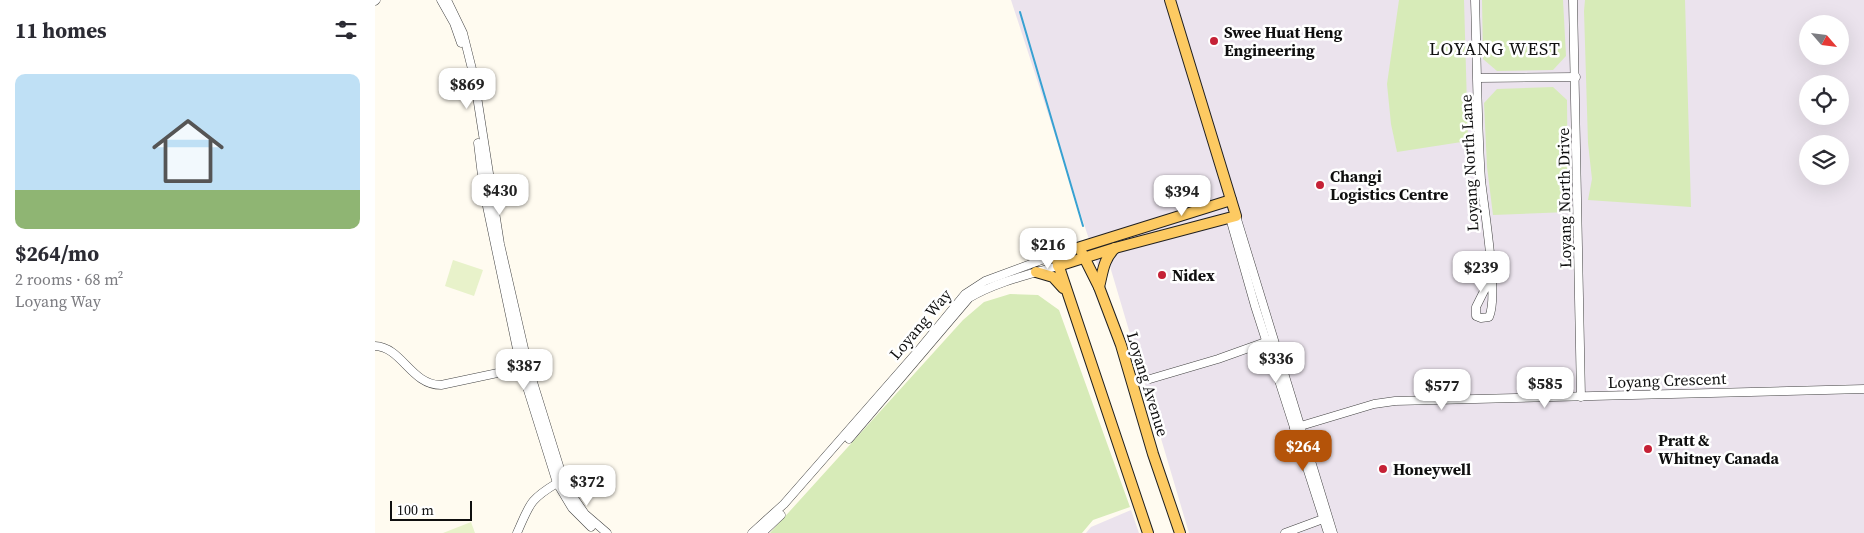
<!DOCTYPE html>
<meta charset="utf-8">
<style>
:root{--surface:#fff;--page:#f2f2f3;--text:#2b2b33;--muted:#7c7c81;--accent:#b45309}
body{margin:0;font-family:"Source Serif 4",serif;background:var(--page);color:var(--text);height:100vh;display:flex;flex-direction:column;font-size:19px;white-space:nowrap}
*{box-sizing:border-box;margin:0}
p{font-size:16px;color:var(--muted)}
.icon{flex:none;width:28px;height:28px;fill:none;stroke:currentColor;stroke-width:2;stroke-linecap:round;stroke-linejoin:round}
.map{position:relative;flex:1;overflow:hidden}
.panel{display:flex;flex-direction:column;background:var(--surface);width:375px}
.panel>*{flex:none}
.needle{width:32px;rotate:118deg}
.fabs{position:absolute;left:1424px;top:15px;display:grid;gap:10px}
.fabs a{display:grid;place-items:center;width:50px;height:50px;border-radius:50%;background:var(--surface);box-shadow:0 5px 20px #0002;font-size:25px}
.scale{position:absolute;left:15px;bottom:12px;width:82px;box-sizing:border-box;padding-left:5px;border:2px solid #0f0f0f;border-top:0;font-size:14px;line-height:18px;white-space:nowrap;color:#0f0f0f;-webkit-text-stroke:4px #fff;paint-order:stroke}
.price{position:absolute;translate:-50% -42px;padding:0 11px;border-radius:10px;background:#fff;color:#222;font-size:16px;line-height:32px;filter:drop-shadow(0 1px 2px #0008)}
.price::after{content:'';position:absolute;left:50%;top:30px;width:15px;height:11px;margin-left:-8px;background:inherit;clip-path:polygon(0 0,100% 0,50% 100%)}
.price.selected{background:var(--accent);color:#fff}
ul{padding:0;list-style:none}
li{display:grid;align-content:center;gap:10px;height:265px;padding:0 15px}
li span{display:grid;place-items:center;height:155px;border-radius:10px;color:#555}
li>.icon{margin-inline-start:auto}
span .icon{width:90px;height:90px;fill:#fffc;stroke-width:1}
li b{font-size:21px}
h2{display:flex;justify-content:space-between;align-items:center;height:60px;padding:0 15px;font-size:21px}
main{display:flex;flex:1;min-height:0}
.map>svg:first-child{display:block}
.industrial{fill:#ebe3ed;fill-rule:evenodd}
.green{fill:#d7ebb8}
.pitch{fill:#e8f2ca}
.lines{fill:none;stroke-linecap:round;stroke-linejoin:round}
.stream{stroke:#37a1d2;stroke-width:2}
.minor-casing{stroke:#424242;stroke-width:9}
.major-casing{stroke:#202020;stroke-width:12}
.minor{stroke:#fff;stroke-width:8}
.major{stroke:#fdca62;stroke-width:10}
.poi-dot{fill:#c52136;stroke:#fff;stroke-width:2}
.labels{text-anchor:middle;stroke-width:5;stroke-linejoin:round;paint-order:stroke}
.poi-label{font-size:16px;font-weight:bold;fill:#0f0f0f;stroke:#fff;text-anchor:start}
.street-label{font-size:16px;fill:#0f0f0f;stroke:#fff}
.neighbourhood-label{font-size:18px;letter-spacing:1px;fill:#0f0f0f;stroke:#fff}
</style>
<main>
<section class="panel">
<h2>11 homes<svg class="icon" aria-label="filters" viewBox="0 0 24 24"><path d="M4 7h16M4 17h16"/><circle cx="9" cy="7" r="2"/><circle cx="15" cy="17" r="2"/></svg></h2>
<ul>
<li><span style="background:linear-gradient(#bfe0f5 75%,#8fb573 0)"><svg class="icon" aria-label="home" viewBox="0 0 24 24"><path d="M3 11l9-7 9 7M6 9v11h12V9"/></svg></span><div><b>$264/mo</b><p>2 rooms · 68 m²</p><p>Loyang Way</p></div></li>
</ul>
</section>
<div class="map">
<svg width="1489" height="533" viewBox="0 0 1489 533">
<rect width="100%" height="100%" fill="#fffbf0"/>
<g class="industrial">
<path d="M636 0H1489V533H814L734 263 723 267ZM1432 24H1465V56H1432ZM1432 84H1465V116H1432ZM1432 144H1465V176H1432Z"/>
<path d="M756 510 764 533H711L716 527Z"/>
</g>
<g class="green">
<path d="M1024 0H1089L1093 141 1022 152 1016 124 1012 84Z"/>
<path d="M1107 0H1188L1191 56 1178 70 1122 71 1108 59Z"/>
<path d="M1210 0H1310L1316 207 1213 200 1217 179 1213 143 1209 11Z"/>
<path d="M1178 87 1192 100 1193 212 1118 215 1112 167 1109 103 1122 89Z"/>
<path d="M635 294 663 295 684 310 755 507 718 520 707 533H395L588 320 609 302Z"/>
</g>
<g class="pitch">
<path d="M78 260 108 270 99 296 70 286Z"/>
<path d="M96 522 100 533H68Z"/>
</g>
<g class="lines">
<path class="stream" d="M645 12 708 226"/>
<g class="minor-casing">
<g id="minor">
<path d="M66 0 79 23 86 43"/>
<path d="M72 0 88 33 99 77 125 244 153 366 190 485 210 514 232 533"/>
<path d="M1100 0C1102 60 1102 120 1106 180 1109 208 1124 297 1114 317L1106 318 1101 316V307L1116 277"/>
<path d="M1198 0 1206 397"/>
<path d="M0 1 1 0"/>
<path d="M1103 78 1201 77"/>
<path d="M103 143 109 192 146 368 182 483 197 508 216 527"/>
<path d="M861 216 958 533"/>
<path d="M855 218 880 306 953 533"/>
<path d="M0 346C27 347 36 385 66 385L151 367"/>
<path d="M775 379 843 359 896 340"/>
<path d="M919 428 999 404 1020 401 1489 389"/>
<path d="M474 439 594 298C621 282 653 275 683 266"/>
<path d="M142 533C155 504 154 500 182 483"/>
<path d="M377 533 409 504 543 351 590 294 610 281 680 255"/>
<path d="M387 533 406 515"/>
<path d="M910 533 948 519"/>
</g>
</g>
<g class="major-casing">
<g id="major">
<path d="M707 253 724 287 746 345 778 454 805 533"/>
<path d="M683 266 740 248 861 216 795 0"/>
<path d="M661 272 678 277 688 288"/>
<path d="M724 287C728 272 728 260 740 248"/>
<path d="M773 533 680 255 856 200"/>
</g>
</g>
<use href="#minor" class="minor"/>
<use href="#major" class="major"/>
</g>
<g class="poi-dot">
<circle cx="839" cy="41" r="5"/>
<circle cx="945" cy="185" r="5"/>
<circle cx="787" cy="275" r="5"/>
<circle cx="1273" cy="449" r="5"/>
<circle cx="1008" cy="469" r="5"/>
</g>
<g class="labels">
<g class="poi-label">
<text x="849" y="38">Swee Huat Heng<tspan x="849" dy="18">Engineering</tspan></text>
<text x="955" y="182">Changi<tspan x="955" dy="18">Logistics Centre</tspan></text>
<text x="797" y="281">Nidex</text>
<text x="1283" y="446">Pratt &amp;<tspan x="1283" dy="18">Whitney Canada</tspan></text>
<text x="1018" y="475">Honeywell</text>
</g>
<g class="street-label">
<text transform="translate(1094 163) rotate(-93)" y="6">Loyang North Lane</text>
<text transform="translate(1189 198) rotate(-91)" y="6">Loyang North Drive</text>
<text transform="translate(545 324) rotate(-50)" y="6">Loyang Way</text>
<text transform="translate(1292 380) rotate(-2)" y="6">Loyang Crescent</text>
<text transform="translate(773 384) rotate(73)" y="6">Loyang Avenue</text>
</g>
<g class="neighbourhood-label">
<text x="1120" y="55">LOYANG WEST</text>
</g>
</g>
</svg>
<div class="fabs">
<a><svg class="needle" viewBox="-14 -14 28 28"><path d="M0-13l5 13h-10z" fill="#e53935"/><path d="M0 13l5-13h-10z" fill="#7c7c81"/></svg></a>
<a><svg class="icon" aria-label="locate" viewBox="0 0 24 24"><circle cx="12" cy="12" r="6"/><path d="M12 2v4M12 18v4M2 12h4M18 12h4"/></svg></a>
<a><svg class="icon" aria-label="layers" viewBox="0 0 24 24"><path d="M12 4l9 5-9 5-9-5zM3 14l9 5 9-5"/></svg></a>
</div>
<div class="scale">100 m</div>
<b class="price" style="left:92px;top:110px">$869</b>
<b class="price" style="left:125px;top:216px">$430</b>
<b class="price" style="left:807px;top:217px">$394</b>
<b class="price" style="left:673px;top:270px">$216</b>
<b class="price" style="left:1106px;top:293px">$239</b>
<b class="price" style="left:901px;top:384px">$336</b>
<b class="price" style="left:149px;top:391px">$387</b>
<b class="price" style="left:1170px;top:409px">$585</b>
<b class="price" style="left:1067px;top:411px">$577</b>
<b class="price selected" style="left:928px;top:472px">$264</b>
<b class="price" style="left:212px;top:507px">$372</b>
</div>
</main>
